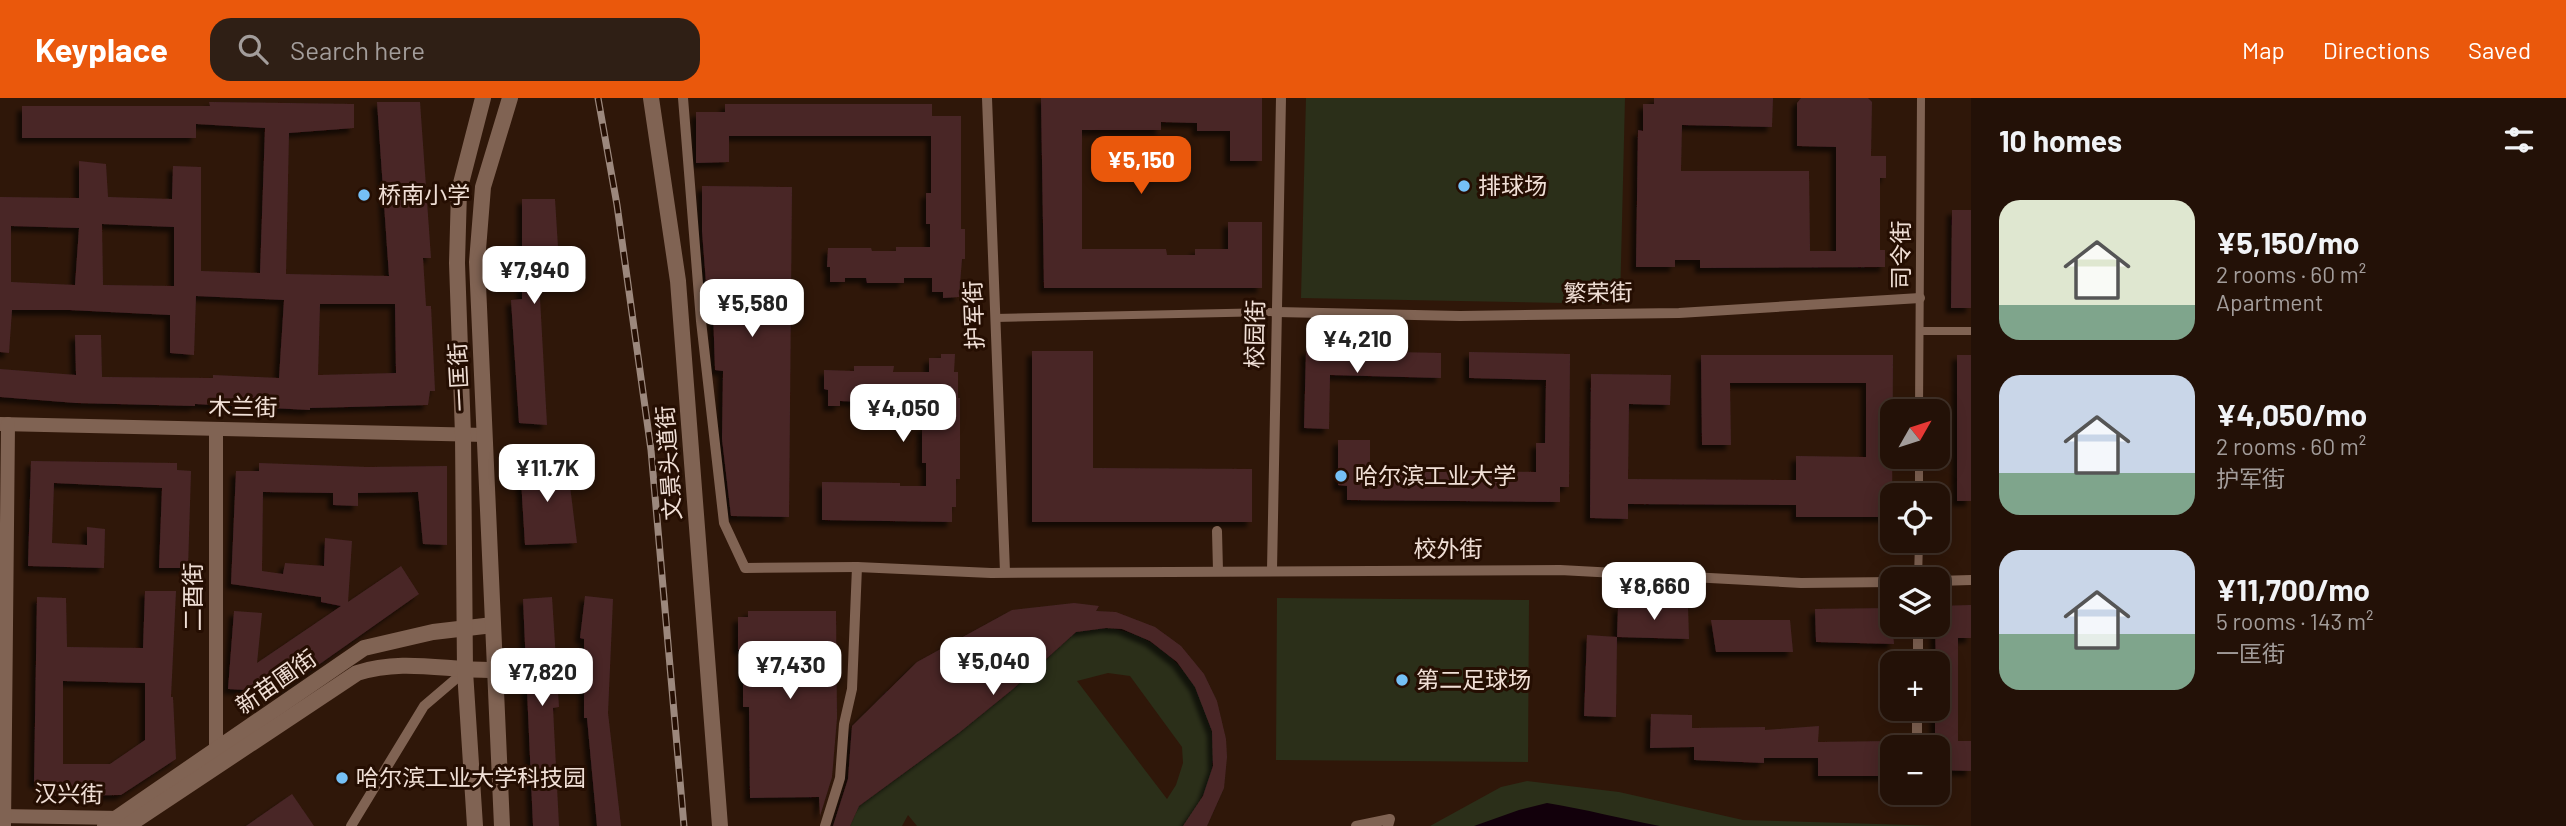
<!DOCTYPE html>
<meta charset="utf-8">
<style>
:root{--surface:#231107;--page:#2f1f15;--text:#f1f3f6;--muted:#a39d9b;--line:#403128;--accent:#ea580c}
body{margin:0;font-family:Barlow,"Noto Sans SC",sans-serif;background:var(--page);color:var(--text);height:100vh;display:flex;flex-direction:column;font-size:26px;white-space:nowrap}
*{box-sizing:border-box;margin:0}
p{font-size:23px;color:var(--muted)}
.icon{flex:none;width:38px;height:38px;fill:none;stroke:currentColor;stroke-width:2;stroke-linecap:round;stroke-linejoin:round}
.map{position:relative;flex:1;overflow:hidden}
.details{display:flex;flex-direction:column;background:var(--surface);width:595px}
.details>*{flex:none}
.needle{width:46px;rotate:51deg}
.controls{position:absolute;left:1880px;top:301px;display:grid;gap:14px}
.controls a{display:grid;place-items:center;width:70px;height:70px;border-radius:14px;background:var(--surface);box-shadow:0 4px 18px #0003,0 0 0 2px var(--line);font-size:35px}
.price{position:absolute;translate:-50% -60px;padding:0 16px;border-radius:14px;background:#fff;color:#222;font-size:23px;line-height:46px;filter:drop-shadow(0 2px 4px #0008)}
.price::after{content:'';position:absolute;left:50%;top:42px;width:21px;height:16px;margin-left:-10px;background:inherit;clip-path:polygon(0 0,100% 0,50% 100%)}
.price.current{background:var(--accent);color:#fff}
ul{padding:0;list-style:none}
li{display:flex;align-items:center;gap:21px;height:175px;padding:0 28px}
li span{display:grid;place-items:center;flex:none;width:196px;height:140px;border-radius:21px;color:#555}
li>.icon{margin-inline-start:auto}
span .icon{width:84px;height:84px;fill:#fffc;stroke-width:1}
li b{font-size:30px}
h2{display:flex;justify-content:space-between;align-items:center;height:84px;padding:0 28px;font-size:30px}
header{display:flex;align-items:center;gap:42px;box-sizing:border-box;height:98px;padding:0 35px;background:var(--accent);color:#fff}
header strong{font-size:33px}
nav{display:flex;gap:38px;margin-inline-start:auto;font-size:24px}
.search{width:490px;height:63px;background:var(--page);display:flex;align-items:center;gap:18px;box-sizing:border-box;padding:0 24px;border-radius:21px;color:var(--muted);font-size:26px}
main{display:flex;flex:1;min-height:0}
.map>svg:first-child{display:block}
.green{fill:#2b2f19;fill-rule:evenodd}
.water{fill:#12000b}
.building{fill:#482628;fill-rule:evenodd;filter:url(#shadow)}
.lines{fill:none;stroke-linecap:round;stroke-linejoin:round}
.pedestrian{stroke:#806353;stroke-width:8}
.minor{stroke:#806353;stroke-width:10}
.tertiary{stroke:#806353;stroke-width:14}
.secondary{stroke:#806353;stroke-width:16}
.rail-casing{stroke:#9c887d;stroke-width:7}
.rail{stroke:#250e02;stroke-width:4.5;stroke-dasharray:13;stroke-linecap:butt}
.poi-dot{fill:#75c0f6;stroke:#250e02;stroke-width:2.5}
.labels{text-anchor:middle;stroke-width:6;stroke-linejoin:round;paint-order:stroke}
.poi-label{font-size:23px;fill:#f0dfd6;stroke:#250e02;text-anchor:start}
.street-label{font-size:23px;fill:#f0dfd6;stroke:#250e02}
</style>
<header>
<strong>Keyplace</strong>
<div class="search"><svg class="icon" aria-label="search" viewBox="0 0 24 24"><circle cx="10" cy="10" r="6"/><path d="M15 15l6 6"/></svg>Search here</div>
<nav><a>Map</a><a>Directions</a><a>Saved</a></nav>
</header>
<main>
<div class="map">
<svg width="1971" height="728" viewBox="0 0 1971 728">
<defs>
<filter id="shadow"><feDropShadow dx="-5" dy="5" stdDeviation="2" flood-color="#0009"/></filter>
</defs>
<rect width="100%" height="100%" fill="#2f1709"/>
<g class="green">
<path d="M1306 0H1625L1620 206 1301 200Z"/>
<path d="M1277 500 1529 502 1528 664 1276 662Z"/>
<path d="M1106 530C1171 535 1223 606 1212 670 1209 693 1196 709 1183 728H917L908 717 902 728H850L859 708 960 634 1013 591 1076 534ZM1108 575 1130 578 1182 649 1183 665 1176 687 1167 701 1077 583Z"/>
<path d="M1527 683 1619 694 1743 722 1943 728H1430L1501 689Z"/>
</g>
<path class="water" d="M1547 705C1585 711 1622 721 1660 728H1474L1519 712Z"/>
<g class="building">
<path d="M1041 0H1262V63H1230V33H1197V25L1161 24V32H1082V151H1166L1167 157H1195V151H1228V124H1262V190H1044Z"/>
<path d="M1654 0H1773L1772 29 1682 27 1681 73H1809L1810 153H1836V49L1797 48V5L1801 0H1868L1872 4 1871 58H1886V80H1880V152H1885V169L1700 170V162H1675V169H1636L1638 32 1643 33V6H1654Z"/>
<path d="M209 4 354 6V30L289 35 286 176 389 178 377 4H420L431 160H423L426 208H431L435 293H430L428 307 310 310V312L195 306V308L76 305 0 299V271L76 277 75 237H101L102 279 213 280V277L279 280 284 202 196 198 194 257 170 255V217L69 212H12L9 255 0 254V99L79 100V63L106 66 108 99 172 101 173 68 201 69V173L260 175 265 30 196 26V40H22V8H210ZM102 126 174 129V188L103 187ZM11 128 79 130 75 187 11 184ZM320 206H395L396 275 318 277Z"/>
<path d="M725 6H932V18H961V131H965V161H962L959 199 943 200V194H932V180H904V185H867L866 180H845V184H830V169H827L828 150H871L872 153H896V149H930V126H926V95H931V38H729V64L696 65V14H725Z"/>
<path d="M702 88 792 89 789 419 731 418 722 341 723 273 715 272 713 211H708L702 133Z"/>
<path d="M522 101H555L560 182H539L547 327 519 325 511 202 522 201Z"/>
<path d="M1952 112H1971V210H1951Z"/>
<path d="M1306 252 1441 255V280L1330 277 1329 331 1304 330Z"/>
<path d="M1032 253H1093V370L1252 371V424H1032Z"/>
<path d="M1469 254 1570 256 1569 389H1560V404L1347 402V388L1338 387V342H1370V372L1536 374V345H1545L1546 282 1469 280Z"/>
<path d="M941 256H955L954 274H958V300H960V381H956V409H952V424L822 422V384L900 385V388H926V365H922V329H927V304L898 303V307H865V304L840 303V308H828V292L824 291V272L854 273V268H894L893 274H929V260H941Z"/>
<path d="M1701 257H1893L1892 419H1796V407L1628 406V421L1590 420 1591 276 1671 277 1670 307 1629 306 1628 381 1796 382V358L1866 359V285H1730L1731 347H1702Z"/>
<rect x="1957" y="257" width="14" height="146"/>
<path d="M31 363 177 365V372L191 373 188 470H159L162 390 54 385 52 445 87 447V429L105 431 104 470 28 468Z"/>
<path d="M567 363 577 445 525 447 520 366Z"/>
<path d="M259 365 367 369 447 368V447L423 446 418 394 358 395V408L333 407V395L263 394 262 473 283 476 285 465 324 468 325 440 352 443 348 504 401 468 419 496 280 594 228 591 234 513 262 515 257 565 341 508 321 504V499L231 486 236 373H259Z"/>
<path d="M145 493H176L171 599H173L176 661 121 697 47 698V686L34 685 37 499 66 500 67 549 143 550ZM63 583 145 585V642L110 666H63Z"/>
<path d="M585 498 613 501 608 615 621 728H597L587 620H584V541L580 540Z"/>
<path d="M552 499 559 609 553 610 559 728H533L523 501Z"/>
<path d="M1074 505 1099 508 1096 513 1116 514 1155 529 1181 548 1204 576 1217 603 1226 641 1227 659 1224 690 1207 728H1183L1203 698 1213 668 1212 633 1195 589 1177 564 1150 543 1122 531 1106 530 1076 534 1013 591 960 634 859 708 850 728H833L848 681 852 628 917 564 1012 512Z"/>
<path d="M1971 507V540H1958V643H1971V673L1937 672V649H1935V611H1937L1935 527H1937V508Z"/>
<path d="M1688 508 1689 541 1617 539 1618 509Z"/>
<path d="M1891 510 1894 546 1816 544 1815 511Z"/>
<path d="M748 513H836L837 620 832 679 820 718 819 699 750 700 749 609H743V551L738 552V519H748Z"/>
<path d="M1711 522H1790L1793 554H1716Z"/>
<path d="M1587 537 1617 539 1616 619 1584 618Z"/>
<path d="M1651 616 1692 617V630L1765 629V632L1819 628 1818 644 1892 643V678H1818V660H1764V665L1694 662V649L1650 650Z"/>
<path d="M292 696 314 728H246Z"/>
</g>
<g class="lines">
<g class="pedestrian">
<path d="M995 220 1277 214"/>
<path d="M1920 233H1971"/>
<path d="M1919 313 1921 0"/>
<path d="M1919 397V359"/>
<path d="M1918 481 1919 443"/>
</g>
<g class="minor">
<path d="M683 0 701 223 724 425 745 470 857 469"/>
<path d="M987 0 1005 474"/>
<path d="M1277 214 1460 218 1679 215 1920 200"/>
<path d="M1217 433 1218 473"/>
<path d="M1272 472 1281 0"/>
<path d="M1937 483 1971 482"/>
<path d="M1918 565V527"/>
<path d="M1917 649V611"/>
<path d="M351 728 424 608 465 573"/>
<path d="M825 728 840 680 844 626 852 591 857 469 991 475 1560 472 1801 485 1892 484"/>
<path d="M1356 728 1390 721 1388 728"/>
</g>
<g class="tertiary">
<path d="M0 326 485 337"/>
<path d="M216 331V659"/>
<path d="M0 718 121 720"/>
<path d="M4 728 8 326"/>
</g>
<g class="secondary">
<path d="M651 0 678 183 720 728"/>
<path d="M105 728 364 550 433 534 493 527"/>
<path d="M127 728 357 575C404 560 446 573 494 572"/>
<path d="M475 728 465 573 463 337 457 165 459 93 483 0"/>
<path d="M502 728 477 164 483 89 510 0"/>
</g>
<g class="rail-casing">
<path id="rail" d="M598 0 617 107 651 352 684 728"/>
</g>
<use href="#rail" class="rail"/>
</g>
<g class="poi-dot">
<circle cx="1464" cy="88" r="7"/>
<circle cx="364" cy="97" r="7"/>
<circle cx="1341" cy="378" r="7"/>
<circle cx="1402" cy="582" r="7"/>
<circle cx="342" cy="680" r="7"/>
</g>
<g class="labels">
<g class="poi-label">
<text x="1478" y="96">排球场</text>
<text x="378" y="105">桥南小学</text>
<text x="1355" y="386">哈尔滨工业大学</text>
<text x="1416" y="590">第二足球场</text>
<text x="356" y="688">哈尔滨工业大学科技园</text>
</g>
<g class="street-label">
<text transform="translate(1901 157) rotate(-90)" y="8">司令街</text>
<text transform="translate(1598 195) rotate(-1)" y="8">繁荣街</text>
<text transform="translate(974 217) rotate(-92)" y="8">护军街</text>
<text transform="translate(1255 236) rotate(-89)" y="8">校园街</text>
<text transform="translate(459 279) rotate(-93)" y="8">一匡街</text>
<text transform="translate(243 309) rotate(1)" y="8">木兰街</text>
<text transform="translate(669 365) rotate(-94)" y="8">文景头道街</text>
<text x="1448" y="459">校外街</text>
<text transform="translate(193 499) rotate(-90)" y="8">二酉街</text>
<text transform="translate(276 584) rotate(-35)" y="8">新苗圃街</text>
<text transform="translate(69 696) rotate(1)" y="8">汉兴街</text>
</g>
</g>
</svg>
<div class="controls">
<a><svg class="needle" viewBox="-14 -14 28 28"><path d="M0-13l5 13h-10z" fill="#e53935"/><path d="M0 13l5-13h-10z" fill="#a39d9b"/></svg></a>
<a><svg class="icon" aria-label="locate" viewBox="0 0 24 24"><circle cx="12" cy="12" r="6"/><path d="M12 2v4M12 18v4M2 12h4M18 12h4"/></svg></a>
<a><svg class="icon" aria-label="layers" viewBox="0 0 24 24"><path d="M12 4l9 5-9 5-9-5zM3 14l9 5 9-5"/></svg></a>
<a>+</a>
<a>−</a>
</div>
<b class="price current" style="left:1141px;top:98px">¥5,150</b>
<b class="price" style="left:534px;top:208px">¥7,940</b>
<b class="price" style="left:752px;top:241px">¥5,580</b>
<b class="price" style="left:1357px;top:277px">¥4,210</b>
<b class="price" style="left:903px;top:346px">¥4,050</b>
<b class="price" style="left:547px;top:406px">¥11.7K</b>
<b class="price" style="left:1654px;top:524px">¥8,660</b>
<b class="price" style="left:993px;top:599px">¥5,040</b>
<b class="price" style="left:790px;top:603px">¥7,430</b>
<b class="price" style="left:542px;top:610px">¥7,820</b>
</div>
<section class="details">
<h2>10 homes<svg class="icon" aria-label="filters" viewBox="0 0 24 24"><path d="M4 7h16M4 17h16"/><circle cx="9" cy="7" r="2"/><circle cx="15" cy="17" r="2"/></svg></h2>
<ul>
<li><span style="background:linear-gradient(#dfe7d0 75%,#7fa58c 0)"><svg class="icon" aria-label="home" viewBox="0 0 24 24"><path d="M3 11l9-7 9 7M6 9v11h12V9"/></svg></span><div><b>¥5,150/mo</b><p>2 rooms · 60 m²</p><p>Apartment</p></div></li>
<li><span style="background:linear-gradient(#c9d6e8 70%,#7fa58c 0)"><svg class="icon" aria-label="home" viewBox="0 0 24 24"><path d="M3 11l9-7 9 7M6 9v11h12V9"/></svg></span><div><b>¥4,050/mo</b><p>2 rooms · 60 m²</p><p>护军街</p></div></li>
<li><span style="background:linear-gradient(#c9d6e8 60%,#7fa58c 0)"><svg class="icon" aria-label="home" viewBox="0 0 24 24"><path d="M3 11l9-7 9 7M6 9v11h12V9"/></svg></span><div><b>¥11,700/mo</b><p>5 rooms · 143 m²</p><p>一匡街</p></div></li>
</ul>
</section>
</main>
